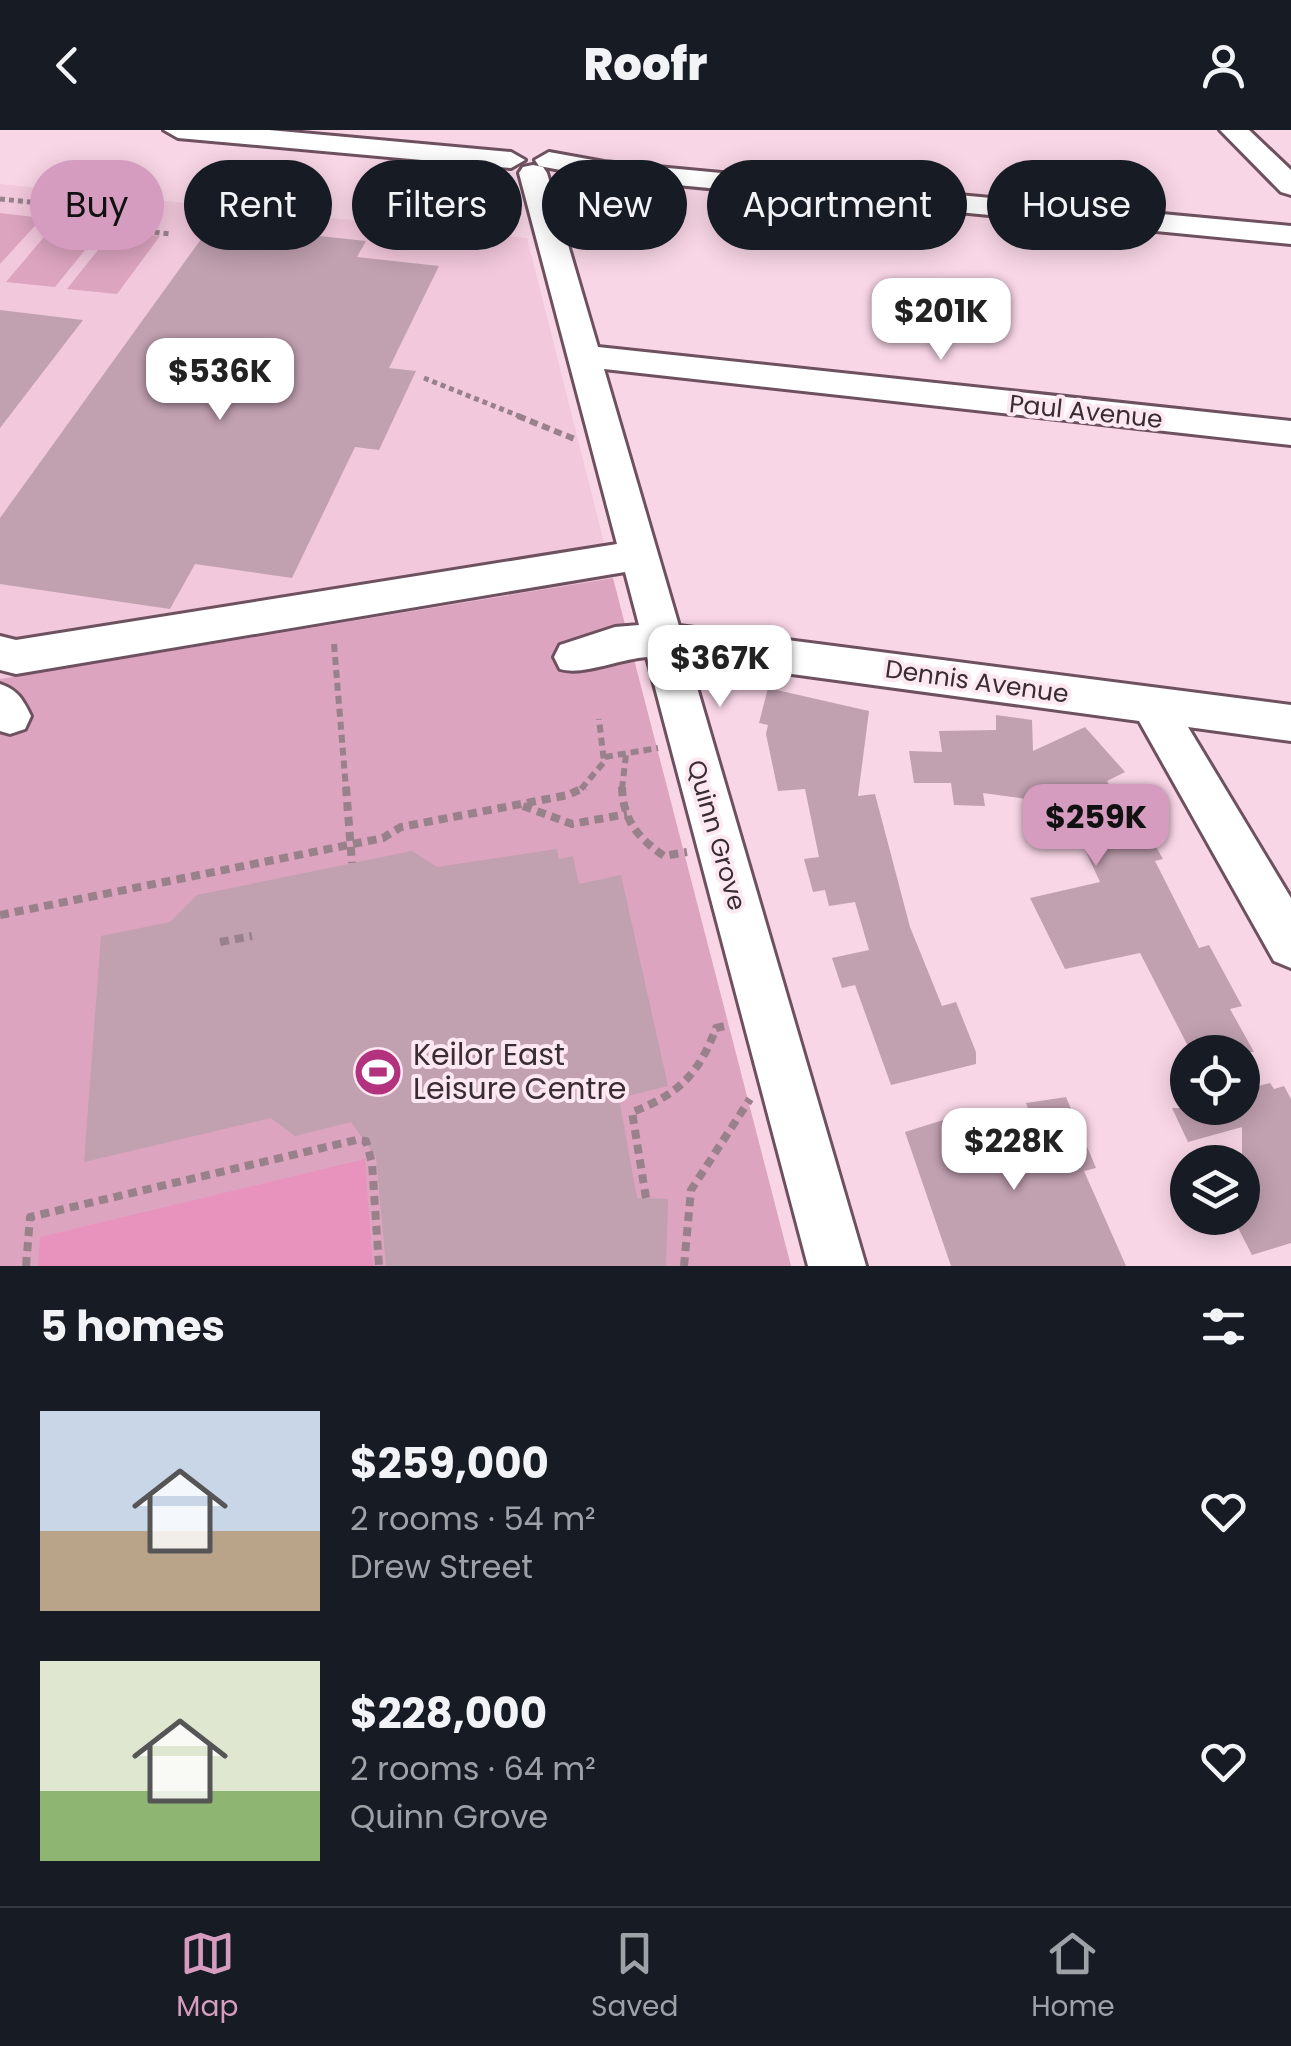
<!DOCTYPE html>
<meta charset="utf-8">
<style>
:root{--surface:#171b24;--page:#242831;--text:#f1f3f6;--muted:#9ea1a6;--line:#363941;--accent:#d59cc0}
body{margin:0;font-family:Poppins,sans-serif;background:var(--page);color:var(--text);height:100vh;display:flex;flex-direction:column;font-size:38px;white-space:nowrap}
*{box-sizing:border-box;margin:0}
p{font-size:32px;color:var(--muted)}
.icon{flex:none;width:55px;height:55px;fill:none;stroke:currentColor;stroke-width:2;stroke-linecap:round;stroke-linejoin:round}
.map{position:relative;height:1136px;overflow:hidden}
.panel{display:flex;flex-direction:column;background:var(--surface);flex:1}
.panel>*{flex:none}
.top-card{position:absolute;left:30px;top:30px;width:1232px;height:90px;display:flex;gap:20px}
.buttons{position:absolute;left:1170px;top:905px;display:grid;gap:20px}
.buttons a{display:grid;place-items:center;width:90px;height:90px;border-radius:50%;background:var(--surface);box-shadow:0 5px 25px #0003;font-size:50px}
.price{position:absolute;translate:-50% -85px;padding:0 22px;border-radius:20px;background:#fff;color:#222;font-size:32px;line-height:65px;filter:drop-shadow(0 2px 5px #0008)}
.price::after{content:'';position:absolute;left:50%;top:60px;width:30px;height:22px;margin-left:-15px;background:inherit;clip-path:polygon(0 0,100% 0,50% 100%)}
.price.selected{background:var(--accent);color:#111}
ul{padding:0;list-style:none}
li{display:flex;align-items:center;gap:30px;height:250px;padding:0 40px}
li span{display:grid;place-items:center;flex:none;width:280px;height:200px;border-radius:0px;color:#555}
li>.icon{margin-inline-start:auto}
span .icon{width:120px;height:120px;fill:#fffc;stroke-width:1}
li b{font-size:42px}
h2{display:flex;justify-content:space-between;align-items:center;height:120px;padding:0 40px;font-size:42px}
.pill{padding:0 35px;border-radius:45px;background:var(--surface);box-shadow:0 5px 25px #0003;font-size:35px;line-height:90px}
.pill.selected{background:var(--accent);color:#111}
header{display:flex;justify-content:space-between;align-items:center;height:130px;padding:0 40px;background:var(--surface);font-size:45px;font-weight:800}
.dock{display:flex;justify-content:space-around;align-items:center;height:140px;border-top:2px solid var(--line);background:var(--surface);font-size:28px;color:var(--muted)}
.dock a{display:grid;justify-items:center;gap:5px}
.dock .selected{color:var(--accent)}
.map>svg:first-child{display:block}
.built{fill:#f2c8dc}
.green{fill:#dca4bf}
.water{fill:#e893be}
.building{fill:#c1a0b0}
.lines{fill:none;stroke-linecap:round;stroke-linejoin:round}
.minor-casing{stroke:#6e515f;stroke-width:6}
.path-far2{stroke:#99818c;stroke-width:5;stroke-dasharray:5 4;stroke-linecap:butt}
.path-far1{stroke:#99818c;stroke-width:6;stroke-dasharray:8 5;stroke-linecap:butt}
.path{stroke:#99818c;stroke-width:8;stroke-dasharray:9 6;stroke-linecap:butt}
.minor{fill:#fff;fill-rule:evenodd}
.labels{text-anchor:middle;stroke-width:8;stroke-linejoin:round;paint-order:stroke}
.street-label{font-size:25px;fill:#392c32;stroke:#fde8f2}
.near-poi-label{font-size:30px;fill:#392c32;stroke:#fde8f2;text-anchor:start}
</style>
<header><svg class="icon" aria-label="back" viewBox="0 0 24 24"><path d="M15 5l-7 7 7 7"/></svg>Roofr<svg class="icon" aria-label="person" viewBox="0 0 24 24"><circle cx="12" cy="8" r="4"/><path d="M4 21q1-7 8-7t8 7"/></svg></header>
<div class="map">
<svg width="1291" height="1136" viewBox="0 0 1291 1136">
<rect width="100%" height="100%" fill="#f9d6e6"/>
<path class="built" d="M0 54 527 108 613 448 0 549Z"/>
<g class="green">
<path d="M0 83 42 88 0 134Z"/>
<path d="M55 94 102 99 55 157 6 152Z"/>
<path d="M113 101 160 106 117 164 67 159Z"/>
<path d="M613 448 791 1136H0V549Z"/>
</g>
<path class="water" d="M365 1029 373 1136H38L40 1107Z"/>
<g class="building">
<path d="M300 104 366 111 357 127 439 136 389 238 416 241 379 320 355 317 292 448 195 434 170 479 0 454V388L204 105 293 115Z"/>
<path d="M0 180 83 190 0 298Z"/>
<path d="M768 558 869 581 858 666 875 664 910 797 942 876 956 872 976 922V934L891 955 855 855 842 858 832 828 869 820 855 772 829 776 825 760 813 762 804 729 819 727 805 659 778 661 766 604 768 595 759 593Z"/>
<path d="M996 585 1032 590 1033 621 1085 597 1125 642 1107 651 1141 709 1150 706 1163 729 1155 731 1199 818 1209 815 1242 876 1230 879 1254 922H1191L1140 823 1065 839 1030 768 1100 752 1064 674 983 663 985 676 954 675 951 653H914L909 621 942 622 939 601 996 600Z"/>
<path d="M557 719 559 729 573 726 579 754 621 745 668 956 619 968 637 1068 668 1069 666 1136H386L376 1027 351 992 295 1006 271 988 84 1032 101 806 170 792 197 765 412 721 437 737Z"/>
<path d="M1270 953 1274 959 1284 956 1291 969V1113L1252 1125 1233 1088H1242V997L1188 1012 1172 978H1242V960Z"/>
<path d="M1066 967 1096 1038 1084 1041 1126 1136H951L905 1002 972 981 988 1020 1039 1009 1026 973Z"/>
</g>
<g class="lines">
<g class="minor-casing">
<g id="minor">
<path d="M164 0H269L511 22 525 30 511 38 178 8Z"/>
<path d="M1220 0H1249L1291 40V65L1281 62Z"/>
<path d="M549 22 604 32 1291 96V114L604 48 539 36 535 30Z"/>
<path d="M533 35 543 37 547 43 598 217 1291 291V315L604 239 679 496 1291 575V611L1188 597 1291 768V838L1274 831 1139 591 689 530 866 1136H808L647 527C619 529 582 546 560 539L554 527 560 515 615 497 639 495 625 442 16 544 0 540V506L16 510 617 414 519 43 523 37Z"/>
<path d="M0 554C18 560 23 570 31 586L25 599 10 604 0 601Z"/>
</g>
</g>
<g class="path-far2">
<path d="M0 69 61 75 65 79V93L171 104"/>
<path d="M424 248 524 288"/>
</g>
<g class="path-far1">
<path d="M518 286 577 310"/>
<path d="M334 514 346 659"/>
<path d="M605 627 658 618"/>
<path d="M581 659 604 632 599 589"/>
<path d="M622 659 626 624"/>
</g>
<g class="path">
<path d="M346 657 352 733"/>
<path d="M622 657C623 690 637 707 664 726L687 722"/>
<path d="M523 676 572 694 627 684"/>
<path d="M0 785 383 708 401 697 568 665 585 657"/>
<path d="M220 812 252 806"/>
<path d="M646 1068 632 982C678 965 699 944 716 898L729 895"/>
<path d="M26 1136 30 1087 356 1010 366 1011 372 1033 379 1136"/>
<path d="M684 1136 691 1060 750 969"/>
</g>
<use href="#minor" class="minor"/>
</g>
<defs>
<g id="stadium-disc" transform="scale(2.5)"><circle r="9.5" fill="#b2327e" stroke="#fde8f2"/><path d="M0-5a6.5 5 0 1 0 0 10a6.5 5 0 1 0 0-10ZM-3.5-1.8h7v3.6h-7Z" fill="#fff"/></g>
</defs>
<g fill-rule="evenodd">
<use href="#stadium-disc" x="378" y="942"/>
</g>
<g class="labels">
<g class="street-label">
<text transform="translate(1086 281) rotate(6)" y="9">Paul Avenue</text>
<text transform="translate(977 551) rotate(8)" y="9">Dennis Avenue</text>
<text transform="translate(717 705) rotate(74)" y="9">Quinn Grove</text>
</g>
<g class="near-poi-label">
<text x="413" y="935">Keilor East<tspan x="413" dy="34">Leisure Centre</tspan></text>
</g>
</g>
</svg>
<div class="buttons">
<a><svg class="icon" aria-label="locate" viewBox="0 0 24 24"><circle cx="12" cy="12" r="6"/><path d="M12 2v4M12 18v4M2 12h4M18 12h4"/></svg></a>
<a><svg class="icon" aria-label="layers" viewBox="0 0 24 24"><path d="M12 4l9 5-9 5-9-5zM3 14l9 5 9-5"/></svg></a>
</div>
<b class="price" style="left:941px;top:233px">$201K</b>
<b class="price" style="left:220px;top:293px">$536K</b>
<b class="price" style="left:720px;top:580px">$367K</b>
<b class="price selected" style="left:1096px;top:739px">$259K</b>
<b class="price" style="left:1014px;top:1063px">$228K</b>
<div class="top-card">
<a class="pill selected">Buy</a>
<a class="pill">Rent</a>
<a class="pill">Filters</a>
<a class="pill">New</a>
<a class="pill">Apartment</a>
<a class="pill">House</a>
</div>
</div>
<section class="panel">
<h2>5 homes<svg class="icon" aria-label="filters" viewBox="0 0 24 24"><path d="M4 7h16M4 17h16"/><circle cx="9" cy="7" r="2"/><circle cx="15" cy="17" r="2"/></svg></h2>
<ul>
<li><span style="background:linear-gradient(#c9d6e8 60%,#b9a48a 0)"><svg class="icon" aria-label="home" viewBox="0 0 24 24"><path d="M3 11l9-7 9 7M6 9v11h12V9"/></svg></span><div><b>$259,000</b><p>2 rooms · 54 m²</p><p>Drew Street</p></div><svg class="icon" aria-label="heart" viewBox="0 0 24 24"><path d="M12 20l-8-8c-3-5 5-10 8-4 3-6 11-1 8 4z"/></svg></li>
<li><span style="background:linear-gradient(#dfe7d0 65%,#8fb573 0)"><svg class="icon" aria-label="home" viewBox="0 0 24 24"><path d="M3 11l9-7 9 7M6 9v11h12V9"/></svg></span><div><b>$228,000</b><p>2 rooms · 64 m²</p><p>Quinn Grove</p></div><svg class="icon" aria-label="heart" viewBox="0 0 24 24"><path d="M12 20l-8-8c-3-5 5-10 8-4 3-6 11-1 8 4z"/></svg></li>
</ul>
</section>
<nav class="dock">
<a class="selected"><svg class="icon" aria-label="map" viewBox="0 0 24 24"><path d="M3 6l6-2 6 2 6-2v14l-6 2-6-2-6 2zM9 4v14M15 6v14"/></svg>Map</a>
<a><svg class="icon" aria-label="saved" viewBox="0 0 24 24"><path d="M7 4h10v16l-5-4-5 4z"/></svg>Saved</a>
<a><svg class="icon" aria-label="home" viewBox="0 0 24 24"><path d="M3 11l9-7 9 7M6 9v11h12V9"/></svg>Home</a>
</nav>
